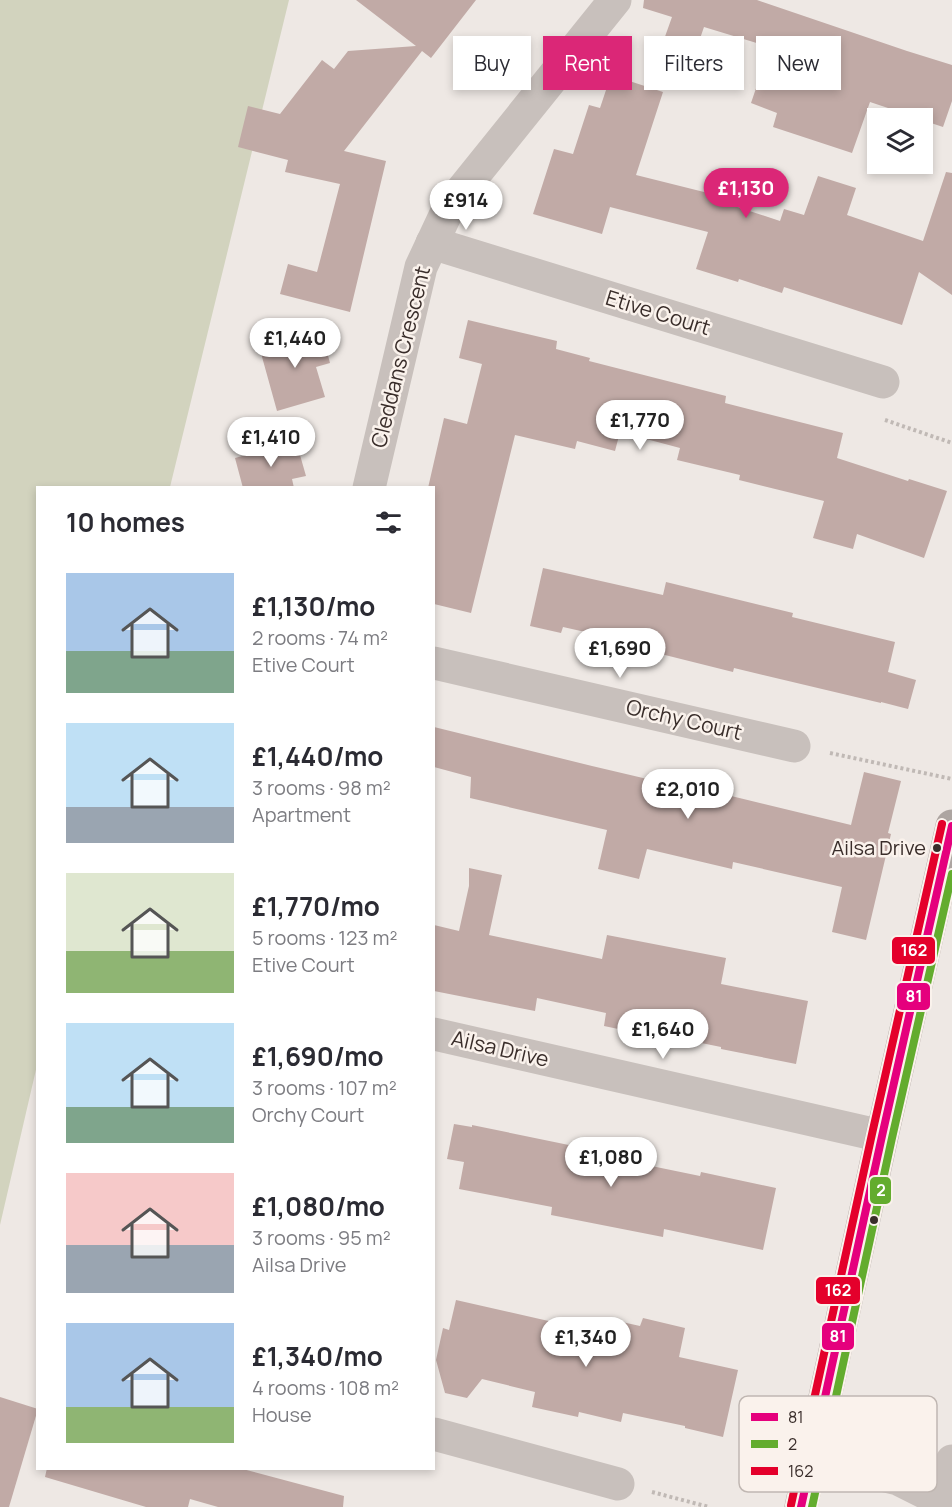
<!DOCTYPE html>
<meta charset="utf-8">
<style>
:root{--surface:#fff;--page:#f7f7f7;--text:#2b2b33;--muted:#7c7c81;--accent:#db2777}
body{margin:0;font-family:Manrope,sans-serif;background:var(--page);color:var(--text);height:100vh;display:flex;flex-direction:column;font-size:22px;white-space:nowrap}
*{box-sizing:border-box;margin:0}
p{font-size:20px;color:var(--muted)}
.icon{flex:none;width:33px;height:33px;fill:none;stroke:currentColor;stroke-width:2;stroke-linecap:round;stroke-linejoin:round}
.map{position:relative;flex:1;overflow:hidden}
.side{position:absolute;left:36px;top:486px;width:399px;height:984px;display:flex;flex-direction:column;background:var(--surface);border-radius:0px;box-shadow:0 3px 9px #0003}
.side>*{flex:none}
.hud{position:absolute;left:453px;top:36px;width:408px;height:54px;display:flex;gap:12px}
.buttons{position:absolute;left:867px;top:108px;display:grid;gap:12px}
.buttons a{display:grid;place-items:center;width:66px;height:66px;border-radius:0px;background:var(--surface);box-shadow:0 3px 9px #0003;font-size:30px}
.price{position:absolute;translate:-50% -51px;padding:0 14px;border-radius:21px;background:#fff;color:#222;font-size:20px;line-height:39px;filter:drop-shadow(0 2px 3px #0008)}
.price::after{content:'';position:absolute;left:50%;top:36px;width:18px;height:14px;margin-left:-9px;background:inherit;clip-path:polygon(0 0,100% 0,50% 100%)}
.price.current{background:var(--accent);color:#fff}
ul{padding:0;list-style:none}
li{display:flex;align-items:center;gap:18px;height:150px;padding:0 30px}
li span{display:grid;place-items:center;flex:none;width:168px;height:120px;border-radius:0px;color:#555}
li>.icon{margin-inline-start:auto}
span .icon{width:72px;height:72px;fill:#fffc;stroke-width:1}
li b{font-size:26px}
h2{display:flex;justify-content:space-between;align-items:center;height:72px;padding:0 30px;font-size:26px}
.tag{padding:0 21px;border-radius:0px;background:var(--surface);box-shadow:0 3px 9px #0003;font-size:21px;line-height:54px}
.tag.current{background:var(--accent);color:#fff}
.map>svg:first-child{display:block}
.green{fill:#d2d3be}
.building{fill:#c1aaa6}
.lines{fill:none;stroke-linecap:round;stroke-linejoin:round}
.path{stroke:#c0b9b5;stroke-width:4;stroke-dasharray:3 3;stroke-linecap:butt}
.street{stroke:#c8c0bc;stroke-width:33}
.primary{stroke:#ada5a1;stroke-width:33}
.bus-1-casing{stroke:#faf2ec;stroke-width:12}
.bus-2-casing{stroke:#faf2ec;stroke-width:12}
.bus-3-casing{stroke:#faf2ec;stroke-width:12}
.bus-1{stroke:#e5007d;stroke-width:8}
.bus-2{stroke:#63ac2e;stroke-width:8}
.bus-3{stroke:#e4002b;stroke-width:8}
.bus-dot{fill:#392d2a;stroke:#faf2ec;stroke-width:2}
.labels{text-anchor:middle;stroke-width:5;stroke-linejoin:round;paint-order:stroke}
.bus-label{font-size:20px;fill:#392d2a;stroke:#faf2ec;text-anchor:end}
.street-label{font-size:21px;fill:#392d2a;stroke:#faf2ec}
.key{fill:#faf2ec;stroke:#c0b7b2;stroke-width:1.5}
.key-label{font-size:16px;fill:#392d2a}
.line-badge{stroke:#faf2ec;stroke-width:2}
.badge-label{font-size:16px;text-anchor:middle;font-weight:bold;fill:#fff}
</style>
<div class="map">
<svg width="952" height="1507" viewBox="0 0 952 1507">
<rect width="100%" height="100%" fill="#eee8e4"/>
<path class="green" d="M0 0H289L170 487 38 488V1061L0 1225Z"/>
<g class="building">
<path d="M356 0H476L431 58 422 51 344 151 386 161 350 312 280 294 288 264 317 272 340 184 285 172 288 160 238 147 248 106 280 114 322 60 334 69 348 51 416 46Z"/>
<path d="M644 0H757L907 51 952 65V101L943 127 922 120V118H918L870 102 852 153 773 127 777 113 751 103 770 47 704 27 694 56 662 45 672 17 643 8Z"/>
<path d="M611 75 663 92 636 175 720 196 719 201 780 221 784 209 804 215 818 176 856 188 847 215 923 241 946 172 952 173V295L919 272 902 325 784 287 782 293 739 279 738 282 696 269 708 232 610 207 602 234 533 214 554 149 573 154 589 105 600 108Z"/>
<path d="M468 320 557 341 556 349 590 358 589 361 726 396 725 403 843 433 837 458 908 481 909 479 947 491 924 558 857 534 853 549 813 538 824 501 739 480 740 475 677 460 680 448 620 432 615 451 577 441 575 449 515 435 471 613 434 604V488H428L444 418 467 424 482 364 459 358Z"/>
<path d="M321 329 330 363 316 367 325 397 277 411 259 346Z"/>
<path d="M296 441 306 476 292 479 294 488H243L235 458Z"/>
<path d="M543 568 663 595 666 582 793 613 792 617 895 642 888 672 916 680 908 709 881 702V703L734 668 733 672 653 652 652 655 620 647 621 640 563 627 561 633 530 626Z"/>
<path d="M434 727 592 766 660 782 661 780 722 796 723 794 851 825 864 772 901 781 888 833 891 834 866 940 832 932 842 887 733 862 732 869 647 849 639 879 598 869 607 830 470 798 471 777 434 767Z"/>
<path d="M469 868 502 875 489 935 602 959 607 935 726 958 721 984 808 1001 796 1064 721 1049V1047L647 1032V1035L604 1026 606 1013 537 998 535 1011 434 991V925L459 931 469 886Z"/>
<path d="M454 1124 472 1127V1125L632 1158V1162L700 1176 701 1172 776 1188 763 1250 664 1229 663 1237 551 1215 552 1207 459 1189 464 1162 447 1159Z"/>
<path d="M456 1300 610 1335 613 1320 640 1326 643 1318 685 1328 679 1357 738 1370 723 1437 685 1428V1426L623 1413 621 1422 579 1412 578 1417 532 1407 535 1392 482 1379 467 1398 445 1393 436 1360 443 1328 449 1330Z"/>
<path d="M0 1397 38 1409 9 1507H0Z"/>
<path d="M47 1468H239L344 1496 343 1507H218L190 1499 188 1507H146L45 1477Z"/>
</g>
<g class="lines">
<g class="path">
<path d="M885 420 952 443"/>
<path d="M830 753 952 779"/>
<path d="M652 1492 709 1507"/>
</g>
<g class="street">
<path d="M432 243 883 382"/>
<path d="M369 488 421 267 450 205 615 0"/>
<path d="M434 663 794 746"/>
<path d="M434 1034 882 1136"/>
<path d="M434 1434 618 1484"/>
<path d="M811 1458 898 1479 952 1506"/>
<path d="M943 1501 952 1461"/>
</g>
<path class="primary" d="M801 1507 882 1136 952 826"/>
<g class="bus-1-casing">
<path id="bus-1" d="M801 1507 882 1136 952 826"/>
</g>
<g class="bus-2-casing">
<path id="bus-2" d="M812 1507 892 1138 952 874"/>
</g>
<g class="bus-3-casing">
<path id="bus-3" d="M791 1505 872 1134 942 824"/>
</g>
<use href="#bus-1" class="bus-1"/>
<use href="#bus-2" class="bus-2"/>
<use href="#bus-3" class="bus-3"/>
</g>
<g class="bus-dot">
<circle cx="937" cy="848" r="5"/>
<circle cx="874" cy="1220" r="5"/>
</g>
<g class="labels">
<g class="bus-label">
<text x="926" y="855">Ailsa Drive</text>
</g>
<g class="street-label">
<text transform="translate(658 313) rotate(17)" y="7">Etive Court</text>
<text transform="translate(401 357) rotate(-76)" y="7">Cleddans Crescent</text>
<text transform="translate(684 720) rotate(13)" y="7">Orchy Court</text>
<text transform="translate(500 1049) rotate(13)" y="7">Ailsa Drive</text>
</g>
</g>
<rect x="739" y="1396" width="198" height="96" rx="9" class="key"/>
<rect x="751" y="1413" width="27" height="8" fill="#e5007d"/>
<rect x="751" y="1440" width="27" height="8" fill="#63ac2e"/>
<rect x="751" y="1467" width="27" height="8" fill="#e4002b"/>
<g class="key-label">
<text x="788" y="1423">81</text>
<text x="788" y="1450">2</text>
<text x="788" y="1477">162</text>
</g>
<g class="line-badge">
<rect x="891" y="936" width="45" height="29" rx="6" fill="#e4002b"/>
<rect x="896" y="982" width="35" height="29" rx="6" fill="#e5007d"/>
<rect x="869" y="1176" width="23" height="29" rx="6" fill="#63ac2e"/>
<rect x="815" y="1276" width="46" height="29" rx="6" fill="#e4002b"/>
<rect x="821" y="1322" width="34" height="29" rx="6" fill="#e5007d"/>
</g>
<g class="badge-label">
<text x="914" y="956">162</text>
<text x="914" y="1002">81</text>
<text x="881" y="1196">2</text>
<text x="838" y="1296">162</text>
<text x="838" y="1342">81</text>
</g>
</svg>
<div class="buttons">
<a><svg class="icon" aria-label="layers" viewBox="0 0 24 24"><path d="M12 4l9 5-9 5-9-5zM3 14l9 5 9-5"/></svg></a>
</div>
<b class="price current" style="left:746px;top:219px">£1,130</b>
<b class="price" style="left:466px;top:231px">£914</b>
<b class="price" style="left:295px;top:369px">£1,440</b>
<b class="price" style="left:640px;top:451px">£1,770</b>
<b class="price" style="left:271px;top:468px">£1,410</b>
<b class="price" style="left:620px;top:679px">£1,690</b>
<b class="price" style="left:688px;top:820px">£2,010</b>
<b class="price" style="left:663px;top:1060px">£1,640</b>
<b class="price" style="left:611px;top:1188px">£1,080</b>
<b class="price" style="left:586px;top:1368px">£1,340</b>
<div class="hud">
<a class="tag">Buy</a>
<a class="tag current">Rent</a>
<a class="tag">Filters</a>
<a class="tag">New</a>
</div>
<section class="side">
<h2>10 homes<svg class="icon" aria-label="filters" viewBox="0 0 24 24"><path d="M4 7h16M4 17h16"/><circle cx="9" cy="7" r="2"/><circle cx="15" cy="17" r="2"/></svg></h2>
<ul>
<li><span style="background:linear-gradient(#a9c7e8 65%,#7fa58c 0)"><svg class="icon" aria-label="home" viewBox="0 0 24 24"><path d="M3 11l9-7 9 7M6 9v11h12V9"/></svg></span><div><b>£1,130/mo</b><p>2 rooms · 74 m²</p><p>Etive Court</p></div></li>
<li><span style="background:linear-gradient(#bfe0f5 70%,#9aa5b1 0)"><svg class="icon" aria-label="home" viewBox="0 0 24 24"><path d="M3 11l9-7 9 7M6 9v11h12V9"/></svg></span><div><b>£1,440/mo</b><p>3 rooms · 98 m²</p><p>Apartment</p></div></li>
<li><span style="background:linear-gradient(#dfe7d0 65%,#8fb573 0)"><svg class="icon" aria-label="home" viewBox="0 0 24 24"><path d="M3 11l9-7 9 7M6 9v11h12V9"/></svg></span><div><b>£1,770/mo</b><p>5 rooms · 123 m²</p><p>Etive Court</p></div></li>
<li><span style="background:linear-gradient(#bfe0f5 70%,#7fa58c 0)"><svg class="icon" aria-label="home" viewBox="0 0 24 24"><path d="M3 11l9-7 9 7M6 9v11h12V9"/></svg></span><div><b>£1,690/mo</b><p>3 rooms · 107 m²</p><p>Orchy Court</p></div></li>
<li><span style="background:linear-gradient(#f6c9c9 60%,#9aa5b1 0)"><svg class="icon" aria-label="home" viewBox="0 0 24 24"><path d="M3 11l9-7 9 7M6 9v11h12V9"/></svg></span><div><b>£1,080/mo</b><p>3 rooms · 95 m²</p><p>Ailsa Drive</p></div></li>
<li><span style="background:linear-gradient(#a9c7e8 70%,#8fb573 0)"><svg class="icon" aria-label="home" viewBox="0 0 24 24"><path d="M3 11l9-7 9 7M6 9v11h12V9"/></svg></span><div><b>£1,340/mo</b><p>4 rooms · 108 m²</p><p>House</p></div></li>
</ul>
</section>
</div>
